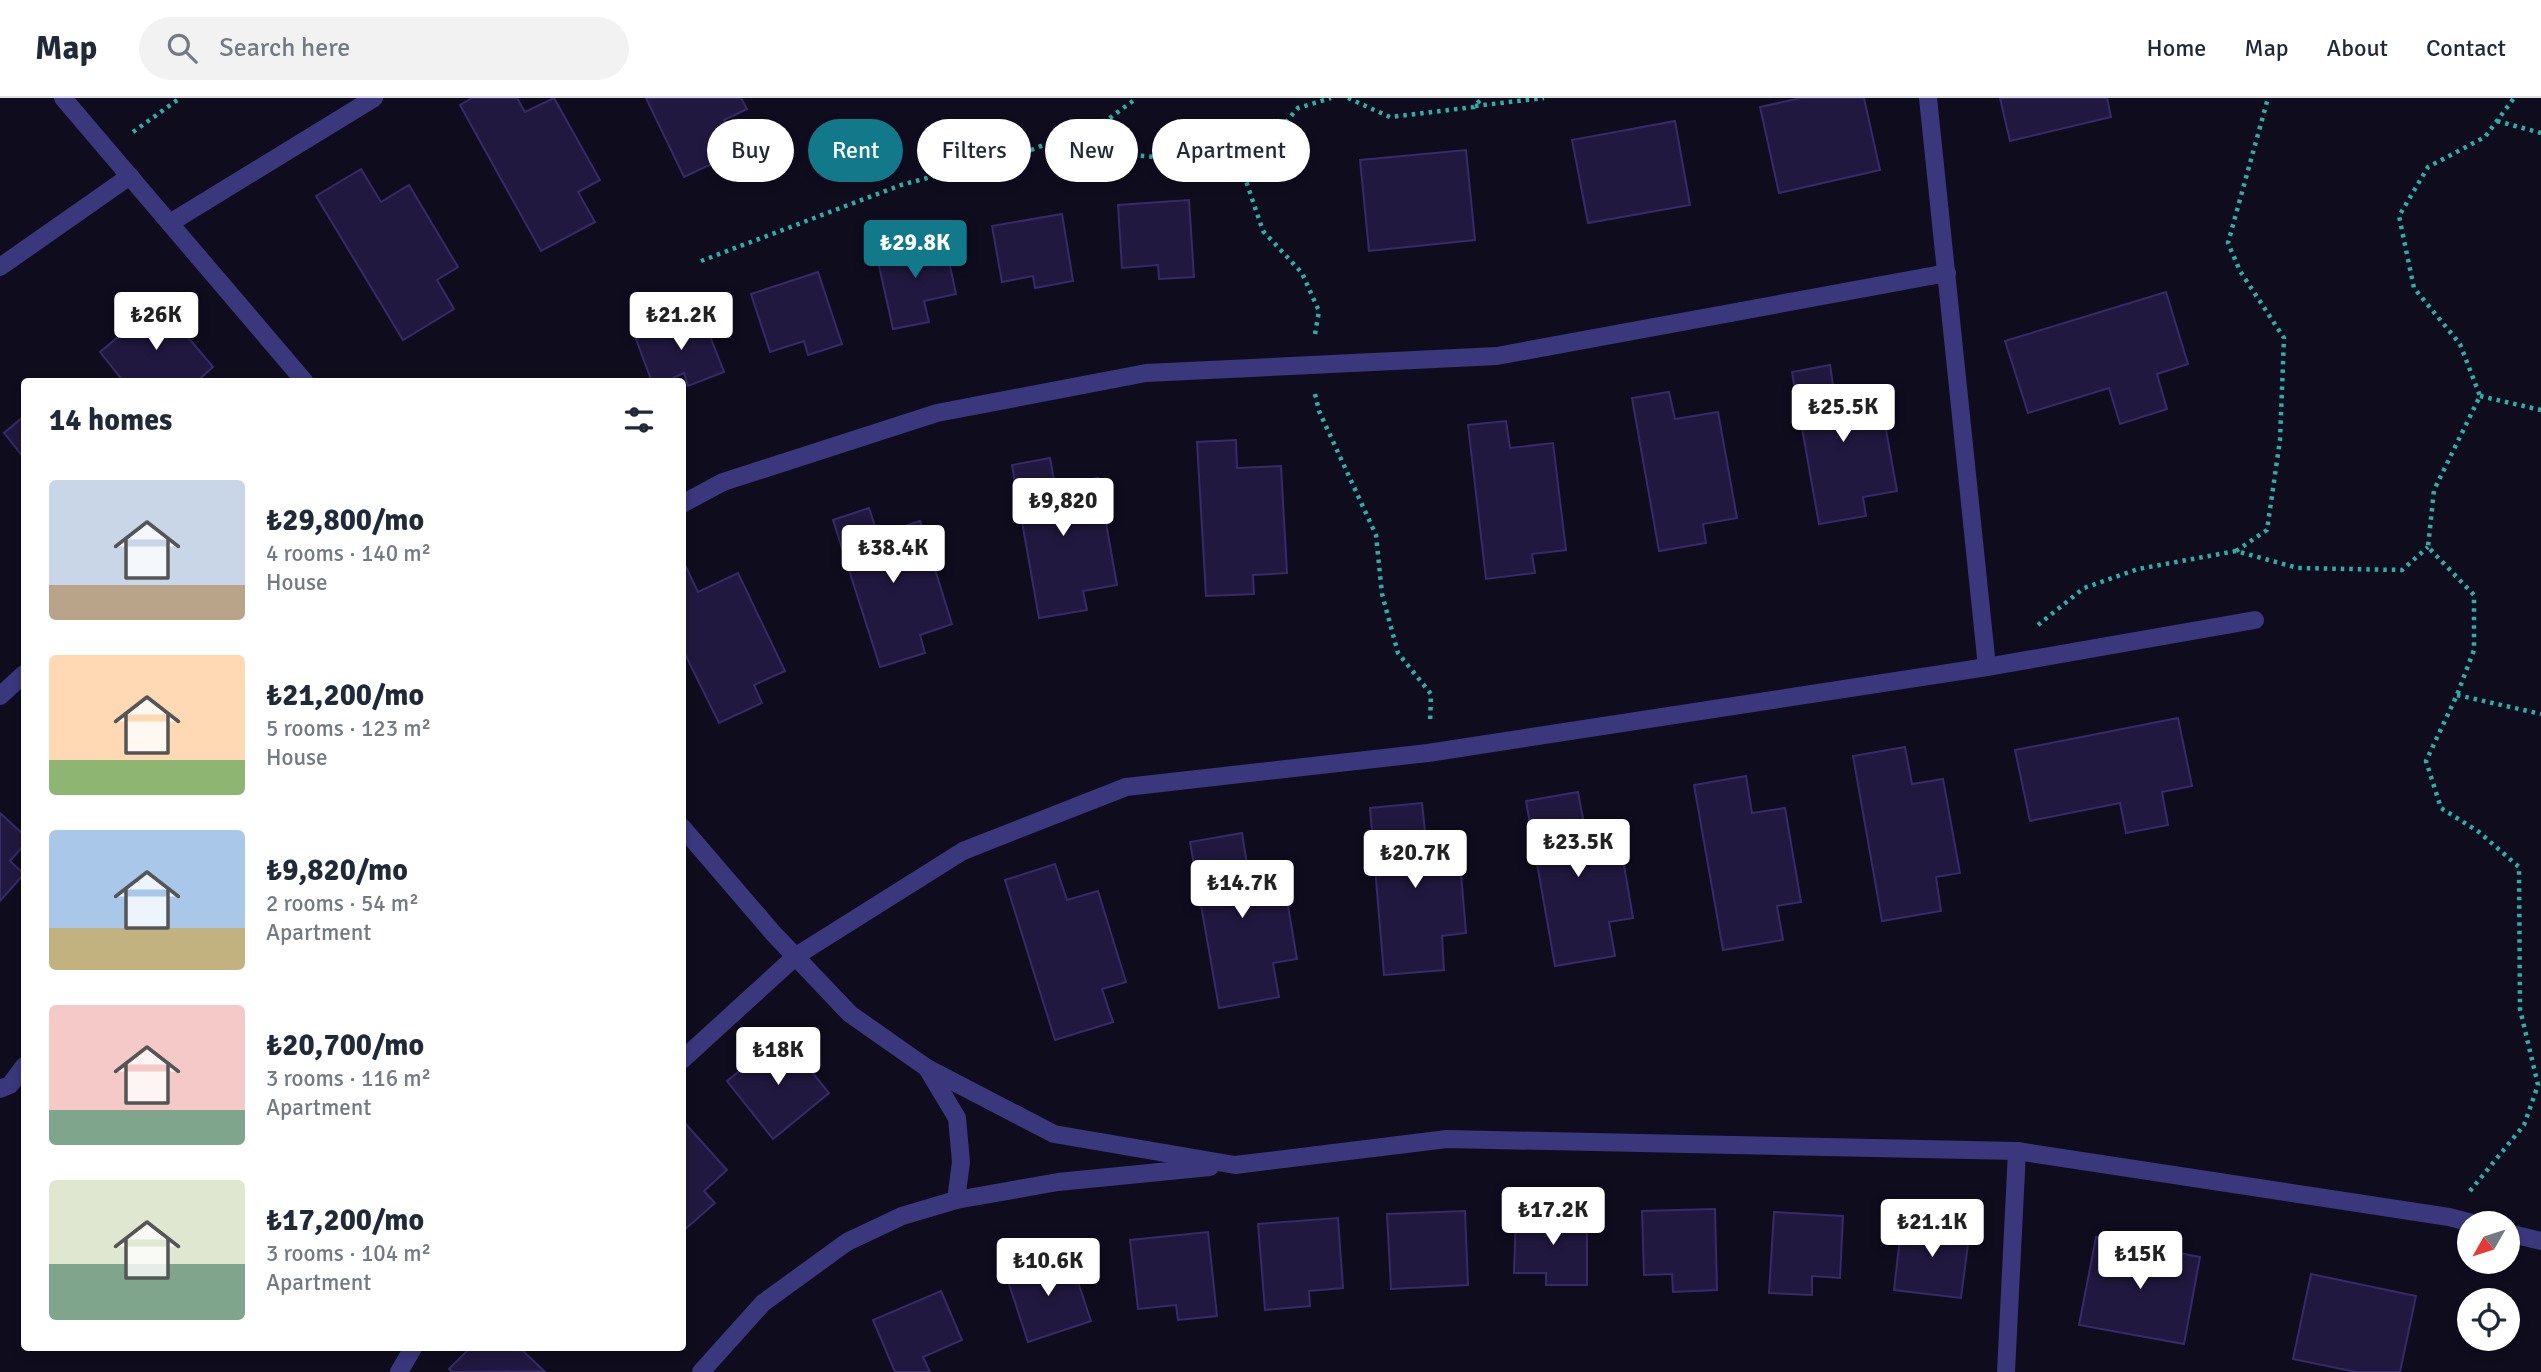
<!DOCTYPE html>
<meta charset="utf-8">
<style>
:root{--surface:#fff;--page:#f2f2f3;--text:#1f2937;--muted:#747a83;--line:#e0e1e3;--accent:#12798b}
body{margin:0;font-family:Signika,sans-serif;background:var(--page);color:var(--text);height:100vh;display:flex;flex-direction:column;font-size:26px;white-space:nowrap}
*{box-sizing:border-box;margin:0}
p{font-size:23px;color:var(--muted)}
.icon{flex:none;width:38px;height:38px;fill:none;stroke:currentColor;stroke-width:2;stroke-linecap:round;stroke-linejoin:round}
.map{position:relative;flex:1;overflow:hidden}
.sheet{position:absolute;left:21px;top:280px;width:665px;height:973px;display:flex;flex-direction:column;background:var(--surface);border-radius:7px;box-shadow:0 4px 10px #0003}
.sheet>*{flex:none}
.guide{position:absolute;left:707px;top:21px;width:665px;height:63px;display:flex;gap:14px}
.needle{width:46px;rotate:231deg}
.buttons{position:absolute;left:2457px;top:1113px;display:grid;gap:14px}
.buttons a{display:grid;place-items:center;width:63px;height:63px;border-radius:50%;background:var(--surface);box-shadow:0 4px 10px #0003;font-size:35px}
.price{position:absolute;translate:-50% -60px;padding:0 16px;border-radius:7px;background:#fff;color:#222;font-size:23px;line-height:46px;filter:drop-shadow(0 2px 4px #0008)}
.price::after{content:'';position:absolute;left:50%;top:42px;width:21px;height:16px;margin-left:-10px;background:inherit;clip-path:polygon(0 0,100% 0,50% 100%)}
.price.current{background:var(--accent);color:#fff}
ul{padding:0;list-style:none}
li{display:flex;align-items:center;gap:21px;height:175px;padding:0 28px}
li span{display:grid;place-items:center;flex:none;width:196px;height:140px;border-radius:7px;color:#555}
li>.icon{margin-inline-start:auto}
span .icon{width:84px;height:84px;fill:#fffc;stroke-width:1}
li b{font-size:30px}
h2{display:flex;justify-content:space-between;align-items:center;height:84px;padding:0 28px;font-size:30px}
.chip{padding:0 24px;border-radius:32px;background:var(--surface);box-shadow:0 4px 10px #0003;font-size:24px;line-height:63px}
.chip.current{background:var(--accent);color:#fff}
header{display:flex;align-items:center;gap:42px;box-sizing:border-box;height:98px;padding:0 35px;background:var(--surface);border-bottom:2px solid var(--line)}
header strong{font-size:33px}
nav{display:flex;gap:38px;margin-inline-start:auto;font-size:24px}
.search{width:490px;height:63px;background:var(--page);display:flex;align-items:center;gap:18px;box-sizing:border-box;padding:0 24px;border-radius:38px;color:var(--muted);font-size:26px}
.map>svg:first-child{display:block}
.building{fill:#20183e;stroke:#372a6a;stroke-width:2}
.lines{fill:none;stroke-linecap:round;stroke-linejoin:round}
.path{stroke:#2daea6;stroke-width:4.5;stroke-dasharray:3.5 5;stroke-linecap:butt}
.minor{stroke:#3a377d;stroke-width:18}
</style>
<header>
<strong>Map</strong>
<div class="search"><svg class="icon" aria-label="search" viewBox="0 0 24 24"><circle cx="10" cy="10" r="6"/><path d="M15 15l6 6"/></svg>Search here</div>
<nav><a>Home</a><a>Map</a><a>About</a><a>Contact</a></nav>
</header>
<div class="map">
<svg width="2541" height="1274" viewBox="0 0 2541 1274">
<rect width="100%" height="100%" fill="#0f0c1e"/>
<g class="building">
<path d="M472 0H517L525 14 554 0 600 82 578 94 595 124 541 153 460 7Z"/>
<path d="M646 0H741L747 11 724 22 739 53 684 79Z"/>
<path d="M1801 0H1864L1880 72 1779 95 1760 9Z"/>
<path d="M2000 0H2107L2111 19 2010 43Z"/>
<path d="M1675 23 1690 107 1588 125 1572 42Z"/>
<path d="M1466 52 1475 142 1369 153 1360 62Z"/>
<path d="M361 71 381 104 409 87 458 169 437 182 454 211 403 242 316 98Z"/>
<path d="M1189 102 1194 179 1159 181 1158 167 1122 170 1118 107Z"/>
<path d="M1062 116 1073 183 1035 190 1033 178 1002 184 992 128Z"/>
<path d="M944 140 956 196 924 203 929 224 893 231 876 154Z"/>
<path d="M818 174 842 246 808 257 804 243 770 254 751 196Z"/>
<path d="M2166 194 2188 266 2157 276 2167 311 2120 326 2109 290 2028 315 2005 243Z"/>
<path d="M159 205 213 269 196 284H124L100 254Z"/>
<path d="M701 215 724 274 688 288 684 275 664 284H652L636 241Z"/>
<path d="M1830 267 1834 294 1878 287 1897 393 1863 399 1866 418 1819 426 1792 274Z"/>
<path d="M1669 294 1675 321 1718 314 1737 420 1703 426 1706 445 1659 453 1632 300Z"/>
<path d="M24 318V360L4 335Z"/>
<path d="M1506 323 1510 350 1553 345 1566 452 1532 456 1535 475 1486 481 1468 327Z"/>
<path d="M1236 342 1237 370 1281 368 1287 475 1253 477 1254 496 1206 498 1197 344Z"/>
<path d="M1050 360 1055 388 1098 380 1117 487 1083 493 1087 512 1039 520 1012 367Z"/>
<path d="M869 410 878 437 920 423 952 526 920 537 925 555 880 569 833 422Z"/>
<path d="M686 469 698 494 738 475 785 573 754 587 762 605 719 625 682 550V471Z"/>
<path d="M2178 620 2192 688 2162 694 2168 727 2126 735 2120 705 2030 723 2015 652Z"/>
<path d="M1905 649 1912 686 1943 681 1960 775 1936 779 1941 813 1882 823 1853 658Z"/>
<path d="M1746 678 1752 715 1785 710 1801 804 1777 808 1783 842 1723 852 1694 687Z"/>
<path d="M1578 694 1585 731 1617 726 1633 820 1609 824 1615 858 1555 868 1526 703Z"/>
<path d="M1422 705 1426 743 1458 740 1466 835 1442 838 1444 872 1384 877 1370 710Z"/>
<path d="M0 715 24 737V747L10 763 24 776 0 803Z"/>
<path d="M1242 735 1248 773 1281 767 1297 861 1273 865 1279 899 1219 910 1190 744Z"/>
<path d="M1055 766 1067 802 1098 793 1126 884 1102 891 1113 924 1055 942 1005 782Z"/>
<path d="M783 938 829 995 773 1041 727 983Z"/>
<path d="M683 1023 727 1072 704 1093 715 1105 683 1133Z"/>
<path d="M1715 1111 1717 1192 1673 1194 1672 1176 1644 1177 1642 1113Z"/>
<path d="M1465 1113 1468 1187 1391 1191 1387 1116Z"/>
<path d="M1774 1114 1843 1118 1840 1180 1812 1178V1197L1769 1195Z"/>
<path d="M1516 1115 1587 1116V1187H1546V1175H1514Z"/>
<path d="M1338 1120 1343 1190 1309 1193 1310 1208 1265 1212 1258 1126Z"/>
<path d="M1902 1122 1970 1131 1961 1200 1894 1192Z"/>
<path d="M1208 1134 1217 1218 1178 1222 1176 1207 1138 1211 1130 1142Z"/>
<path d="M2096 1139 2200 1159 2184 1246 2079 1227Z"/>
<path d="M1069 1157 1091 1223 1028 1244 1006 1177Z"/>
<path d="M2311 1176 2416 1198 2400 1274H2356L2293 1261Z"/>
<path d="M941 1193 962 1242 923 1259 930 1274H895L873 1222Z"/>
<path d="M470 1250H520L544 1273 452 1274 449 1271Z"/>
</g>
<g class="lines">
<g class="path">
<path d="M1348 0 1390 19 1474 9 1482 0"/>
<path d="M1475 8 1544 0"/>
<path d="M1107 22 1134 57 1195 63 1260 53"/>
<path d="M2497 23 2541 35"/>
<path d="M133 34 180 0"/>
<path d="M701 163 901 87 1031 52 1107 22 1137 0"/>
<path d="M1315 236 1319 213 1302 175 1263 133 1246 83 1261 53 1298 10 1331 0"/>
<path d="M1315 296 1319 313 1376 437 1382 496 1398 555 1431 596 1430 624"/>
<path d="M2480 298 2541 312"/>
<path d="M2236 453 2267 432 2280 342 2284 240 2240 173 2228 145 2268 0"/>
<path d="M2038 527 2084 490 2138 471 2236 453 2298 470 2402 472 2428 449"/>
<path d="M2457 597 2541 616"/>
<path d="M2470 1093 2524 1027 2538 987 2520 911 2519 769 2479 734 2441 710 2426 663 2457 597 2474 552V497L2428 449 2434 392 2480 298 2460 246 2414 190 2399 118 2428 69 2485 39 2514 0"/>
</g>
<g class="minor">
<path d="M63 0 305 284"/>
<path d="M1928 0 1987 569"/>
<path d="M170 125 374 0"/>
<path d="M0 169 130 78"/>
<path d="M682 406 723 384 937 315 1146 275 1497 258 1947 175"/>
<path d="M0 598 24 576"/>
<path d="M682 729 773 835 850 916 927 970 1054 1036 1235 1067 1447 1041 2017 1053 2449 1119 2472 1125"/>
<path d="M682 962 796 858 963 753 1126 689 1428 655 1987 569 2255 522"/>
<path d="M927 970 957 1020 961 1064 956 1102"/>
<path d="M0 991 10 987 24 968"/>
<path d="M2508 1135 2541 1143"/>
<path d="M399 1274 413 1250"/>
<path d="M701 1274 763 1205 847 1144 902 1118 956 1102 1058 1084 1210 1069"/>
<path d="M2006 1274 2017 1053"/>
</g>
</g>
</svg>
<div class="buttons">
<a><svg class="needle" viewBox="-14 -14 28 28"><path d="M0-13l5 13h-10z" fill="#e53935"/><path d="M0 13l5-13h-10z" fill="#747a83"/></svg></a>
<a><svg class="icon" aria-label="locate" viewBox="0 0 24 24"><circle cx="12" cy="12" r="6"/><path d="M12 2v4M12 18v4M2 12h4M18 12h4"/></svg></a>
</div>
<b class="price current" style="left:915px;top:182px">₺29.8K</b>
<b class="price" style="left:156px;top:254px">₺26K</b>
<b class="price" style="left:681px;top:254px">₺21.2K</b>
<b class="price" style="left:1843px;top:346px">₺25.5K</b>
<b class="price" style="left:1063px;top:440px">₺9,820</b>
<b class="price" style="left:893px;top:487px">₺38.4K</b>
<b class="price" style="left:1578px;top:781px">₺23.5K</b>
<b class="price" style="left:1415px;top:792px">₺20.7K</b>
<b class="price" style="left:1242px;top:822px">₺14.7K</b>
<b class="price" style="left:778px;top:989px">₺18K</b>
<b class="price" style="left:1553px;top:1149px">₺17.2K</b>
<b class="price" style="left:1932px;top:1161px">₺21.1K</b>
<b class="price" style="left:2140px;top:1193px">₺15K</b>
<b class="price" style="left:1048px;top:1200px">₺10.6K</b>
<div class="guide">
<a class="chip">Buy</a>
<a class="chip current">Rent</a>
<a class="chip">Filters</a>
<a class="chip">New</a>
<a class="chip">Apartment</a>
</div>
<section class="sheet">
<h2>14 homes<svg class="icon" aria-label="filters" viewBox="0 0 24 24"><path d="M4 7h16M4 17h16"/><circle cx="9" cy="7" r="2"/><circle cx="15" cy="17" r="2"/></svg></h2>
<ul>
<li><span style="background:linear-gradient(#c9d6e8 75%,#b9a48a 0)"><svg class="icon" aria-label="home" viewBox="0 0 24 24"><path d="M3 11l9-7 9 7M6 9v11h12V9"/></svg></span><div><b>₺29,800/mo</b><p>4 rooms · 140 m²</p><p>House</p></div></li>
<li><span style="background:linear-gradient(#ffd9b3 75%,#8fb573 0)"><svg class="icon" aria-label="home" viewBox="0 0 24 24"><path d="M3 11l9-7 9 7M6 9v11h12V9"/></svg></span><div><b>₺21,200/mo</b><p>5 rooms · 123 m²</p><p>House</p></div></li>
<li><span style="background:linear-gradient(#a9c7e8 70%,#c2b280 0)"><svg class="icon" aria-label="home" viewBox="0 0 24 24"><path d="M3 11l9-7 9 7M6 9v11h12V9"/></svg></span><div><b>₺9,820/mo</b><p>2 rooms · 54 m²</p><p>Apartment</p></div></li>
<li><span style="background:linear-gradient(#f6c9c9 75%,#7fa58c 0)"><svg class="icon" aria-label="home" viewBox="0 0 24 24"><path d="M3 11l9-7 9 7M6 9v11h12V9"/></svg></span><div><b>₺20,700/mo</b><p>3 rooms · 116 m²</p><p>Apartment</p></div></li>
<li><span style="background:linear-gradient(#dfe7d0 60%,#7fa58c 0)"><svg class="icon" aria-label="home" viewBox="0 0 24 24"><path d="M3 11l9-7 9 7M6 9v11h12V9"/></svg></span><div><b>₺17,200/mo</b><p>3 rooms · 104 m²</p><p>Apartment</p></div></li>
</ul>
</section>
</div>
